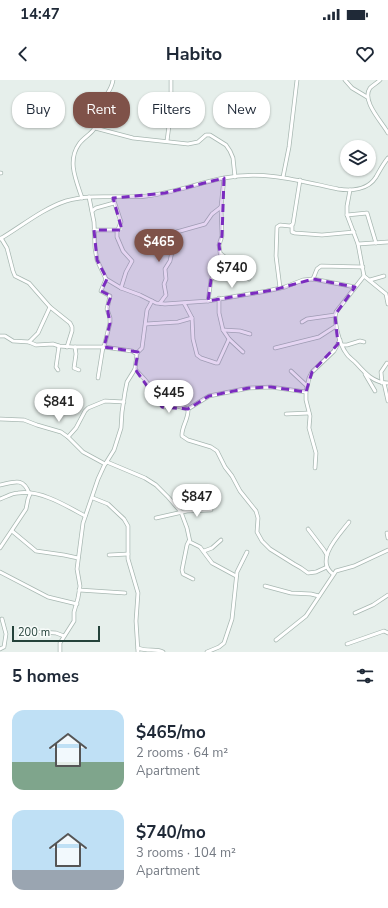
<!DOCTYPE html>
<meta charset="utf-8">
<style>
:root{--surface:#fff;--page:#f6f6f7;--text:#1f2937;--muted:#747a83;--accent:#7f5249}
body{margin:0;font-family:"Nunito Sans",sans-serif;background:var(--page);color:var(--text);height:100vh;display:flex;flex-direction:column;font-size:15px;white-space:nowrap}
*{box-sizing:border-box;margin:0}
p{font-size:13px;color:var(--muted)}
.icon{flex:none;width:22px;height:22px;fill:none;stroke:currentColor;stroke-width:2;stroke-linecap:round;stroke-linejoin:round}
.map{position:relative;height:572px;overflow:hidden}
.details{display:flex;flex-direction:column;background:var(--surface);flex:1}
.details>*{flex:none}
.hud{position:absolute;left:12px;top:12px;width:364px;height:36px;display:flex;gap:8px}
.controls{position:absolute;left:340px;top:60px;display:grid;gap:8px}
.controls a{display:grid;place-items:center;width:36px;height:36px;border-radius:50%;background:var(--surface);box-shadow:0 1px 3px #0004;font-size:20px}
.scale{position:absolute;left:12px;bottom:10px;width:88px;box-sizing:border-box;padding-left:4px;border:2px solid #24423a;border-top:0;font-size:11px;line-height:14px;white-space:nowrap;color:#24423a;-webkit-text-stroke:3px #f7fbf9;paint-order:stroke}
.price{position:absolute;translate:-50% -34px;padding:0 9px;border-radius:14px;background:#fff;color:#222;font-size:13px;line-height:26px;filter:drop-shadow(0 1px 2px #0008)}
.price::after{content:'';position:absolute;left:50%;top:24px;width:12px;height:9px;margin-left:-6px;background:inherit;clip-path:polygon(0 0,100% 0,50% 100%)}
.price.on{background:var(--accent);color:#fff}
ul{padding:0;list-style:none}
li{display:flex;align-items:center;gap:12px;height:100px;padding:0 12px}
li span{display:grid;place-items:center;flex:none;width:112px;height:80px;border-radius:12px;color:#555}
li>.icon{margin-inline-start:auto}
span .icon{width:48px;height:48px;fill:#fffc;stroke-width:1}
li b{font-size:17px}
h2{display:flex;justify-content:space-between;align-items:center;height:48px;padding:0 12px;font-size:17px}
.chip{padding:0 14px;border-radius:16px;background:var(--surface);box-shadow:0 1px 3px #0004;font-size:14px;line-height:36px}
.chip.on{background:var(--accent);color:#fff}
.status{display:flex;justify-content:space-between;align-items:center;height:28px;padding:0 20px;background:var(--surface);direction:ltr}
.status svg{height:11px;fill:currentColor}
header{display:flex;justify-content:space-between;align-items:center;height:52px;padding:0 12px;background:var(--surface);font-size:18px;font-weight:700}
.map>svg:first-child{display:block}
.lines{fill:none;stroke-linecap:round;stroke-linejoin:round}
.minor-casing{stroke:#a8b8b2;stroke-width:4.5}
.minor{stroke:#fff;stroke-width:3}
.marked{fill:#7b2cbf;fill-opacity:0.2;stroke:#7b2cbf;stroke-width:3;stroke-dasharray:8 5;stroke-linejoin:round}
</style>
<div class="status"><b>14:47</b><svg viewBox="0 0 49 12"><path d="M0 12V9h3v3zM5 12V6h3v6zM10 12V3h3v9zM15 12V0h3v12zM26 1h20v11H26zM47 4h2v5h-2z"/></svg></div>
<header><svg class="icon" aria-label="back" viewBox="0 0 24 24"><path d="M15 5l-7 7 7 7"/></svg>Habito<svg class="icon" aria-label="heart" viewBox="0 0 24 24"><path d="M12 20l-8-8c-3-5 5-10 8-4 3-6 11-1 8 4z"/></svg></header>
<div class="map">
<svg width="388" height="572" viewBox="0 0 388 572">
<rect width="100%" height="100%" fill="#e6efeb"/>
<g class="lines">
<g class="minor-casing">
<g id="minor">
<path d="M345 0 352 8 367 17"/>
<path d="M380 0C377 3 373 5 370 8 361 21 382 42 388 53"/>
<path d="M95 48 133 58 188 64 198 62 206 55H210L226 65 230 71 233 78 235 97"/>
<path d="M167 61 171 30V0"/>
<path d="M0 93H1"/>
<path d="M283 97 289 67 297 0"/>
<path d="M350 110 347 126V135L358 164 364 196 336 232C333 241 340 265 346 273 348 277 352 279 355 282 364 292 373 303 388 303"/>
<path d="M89 117 94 142 95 168 97 180 106 199 101 211 110 216 107 229 110 238V243L104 267"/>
<path d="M82 118C76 100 67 81 79 64 83 58 90 55 94 49 100 41 100 31 103 22 106 14 112 9 113 0"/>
<path d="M113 118 121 142 117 152V157L123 171 132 181 126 192 121 208"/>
<path d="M92 131 96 128 114 123"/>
<path d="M347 135 367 133 376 163"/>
<path d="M292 145V152L295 153 322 155 354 152"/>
<path d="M94 150H118"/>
<path d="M1 158 7 168 13 191 15 196 29 203 50 227 70 243 72 247V251L67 267"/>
<path d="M0 159C22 146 42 129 66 121 92 113 120 119 147 116 174 113 198 103 224 98 264 90 300 101 338 109 351 111 368 110 376 97 380 90 383 84 388 78"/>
<path d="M358 164 388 162"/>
<path d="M221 174 239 188 243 194 249 199"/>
<path d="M364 196 386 214 388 224"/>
<path d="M228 198 234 184"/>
<path d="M106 199 121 208 140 215 156 223 165 224 208 221 267 211 285 207 303 200 313 199 355 207"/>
<path d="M313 199 317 189 321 186 363 187"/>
<path d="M370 200 384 196"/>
<path d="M280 208 276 176 277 147 280 145 290 146 293 144 300 100"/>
<path d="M208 221 211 200 221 179 219 165 222 156 221 127 224 98"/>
<path d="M160 223 166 215 164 204 166 199 165 189 170 181 173 167V153L205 144 212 134 221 127"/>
<path d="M184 223 192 238 193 259 197 275 201 278 216 283H218L229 259 223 250 219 233V218"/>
<path d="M302 242 307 239 335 235"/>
<path d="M146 244 178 242 192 238"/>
<path d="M223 250 240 251 250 254"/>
<path d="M0 256H5L13 261 29 262 36 265 53 264 59 266 73 267H104L132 271 137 274 135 289 127 302 125 312 122 332 121 348 114 370 104 386 98 399 83 443 77 489 80 506 78 518 74 532V541L60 563V572"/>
<path d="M229 259 243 272"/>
<path d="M29 262 38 253 50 227"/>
<path d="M342 265H347L360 261 364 262"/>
<path d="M75 267 76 274 74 288 79 290"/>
<path d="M275 268 319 257 336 246"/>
<path d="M137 273 142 268 147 230 152 221"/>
<path d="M135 289C142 296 148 303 154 311 157 316 159 324 164 327L177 326 188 329 209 316 249 308 271 307 306 312"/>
<path d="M58 290 56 287 59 266"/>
<path d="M291 291 307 306"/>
<path d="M365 294 375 311"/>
<path d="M98 298 103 267"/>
<path d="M382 303 381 292 387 283"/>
<path d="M384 303 388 321"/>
<path d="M175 326 173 311 178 307"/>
<path d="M188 329C189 339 181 347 182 356L188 360 211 367 217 371 225 387 232 396 240 411 256 431 258 438 257 452 262 461 270 469 294 484 301 488 308 493 316 492 327 487"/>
<path d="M286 334 309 333"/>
<path d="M0 339 24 340 37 345 61 352 68 357 83 372 105 384"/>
<path d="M68 357 76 348 85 331 88 328 105 321 124 322"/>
<path d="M107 382 145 398 156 405 168 417 181 432 187 448 190 462 200 467 212 483 236 496"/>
<path d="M315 388 316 373 309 348 310 336 306 320V312L309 298 312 292 334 271 340 260"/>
<path d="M0 405C14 402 23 397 29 413"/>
<path d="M93 418 108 424 124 439 128 446V479L138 513 136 541 138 572"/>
<path d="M0 419C6 417 12 413 18 413 41 410 65 425 85 436"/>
<path d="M156 438 187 431 211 430"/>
<path d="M308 449 324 470 327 475"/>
<path d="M12 451 36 471 64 475 78 478"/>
<path d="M387 453 388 458"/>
<path d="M189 461 187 465 182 490 183 494 193 499"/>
<path d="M0 468 26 429 28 419 30 414"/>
<path d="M204 471 212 468 221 460"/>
<path d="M109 475 128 474"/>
<path d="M0 492 48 517 77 524"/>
<path d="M333 494C314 480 339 455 349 442"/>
<path d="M265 506 291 513 311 514 319 516"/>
<path d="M79 510 125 513"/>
<path d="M355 533 373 525 388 515"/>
<path d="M40 552 56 553 64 556"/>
<path d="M276 560 306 536 336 491 354 486 388 470"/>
<path d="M347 564 384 551 388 553"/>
<path d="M138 568C148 572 156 568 163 572"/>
<path d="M0 569 4 567 6 554 2 539"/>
<path d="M207 572 219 567 224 563 232 539 237 492 247 472"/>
</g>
</g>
<use href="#minor" class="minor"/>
</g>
<path class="marked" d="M224 98 222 156 219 165 221 179 211 200 208 221 273 210 313 199 355 207 335 235 338 264 312 292 306 312 271 307 249 308 209 316 188 329 162 327 135 289 138 272 104 267 110 243 107 227 111 216 101 211 107 199 97 180 94 150H122L113 118 165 113Z"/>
</svg>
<div class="controls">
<a><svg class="icon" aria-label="layers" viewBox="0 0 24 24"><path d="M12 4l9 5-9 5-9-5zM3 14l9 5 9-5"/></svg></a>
</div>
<div class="scale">200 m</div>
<b class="price on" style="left:159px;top:183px">$465</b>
<b class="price" style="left:232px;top:209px">$740</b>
<b class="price" style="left:169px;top:334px">$445</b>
<b class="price" style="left:59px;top:343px">$841</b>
<b class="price" style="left:197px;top:438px">$847</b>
<div class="hud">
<a class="chip">Buy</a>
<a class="chip on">Rent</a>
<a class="chip">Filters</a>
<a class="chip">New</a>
</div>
</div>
<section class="details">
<h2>5 homes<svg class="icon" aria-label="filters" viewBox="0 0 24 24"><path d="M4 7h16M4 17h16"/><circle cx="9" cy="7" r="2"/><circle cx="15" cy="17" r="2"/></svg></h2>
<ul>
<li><span style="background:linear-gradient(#bfe0f5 65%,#7fa58c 0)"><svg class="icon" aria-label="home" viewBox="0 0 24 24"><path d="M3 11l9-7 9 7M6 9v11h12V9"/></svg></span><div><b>$465/mo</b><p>2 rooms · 64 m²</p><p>Apartment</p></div></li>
<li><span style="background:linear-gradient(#bfe0f5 75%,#9aa5b1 0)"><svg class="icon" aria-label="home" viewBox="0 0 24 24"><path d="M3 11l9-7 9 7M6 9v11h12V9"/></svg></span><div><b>$740/mo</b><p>3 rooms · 104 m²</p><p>Apartment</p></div></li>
</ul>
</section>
